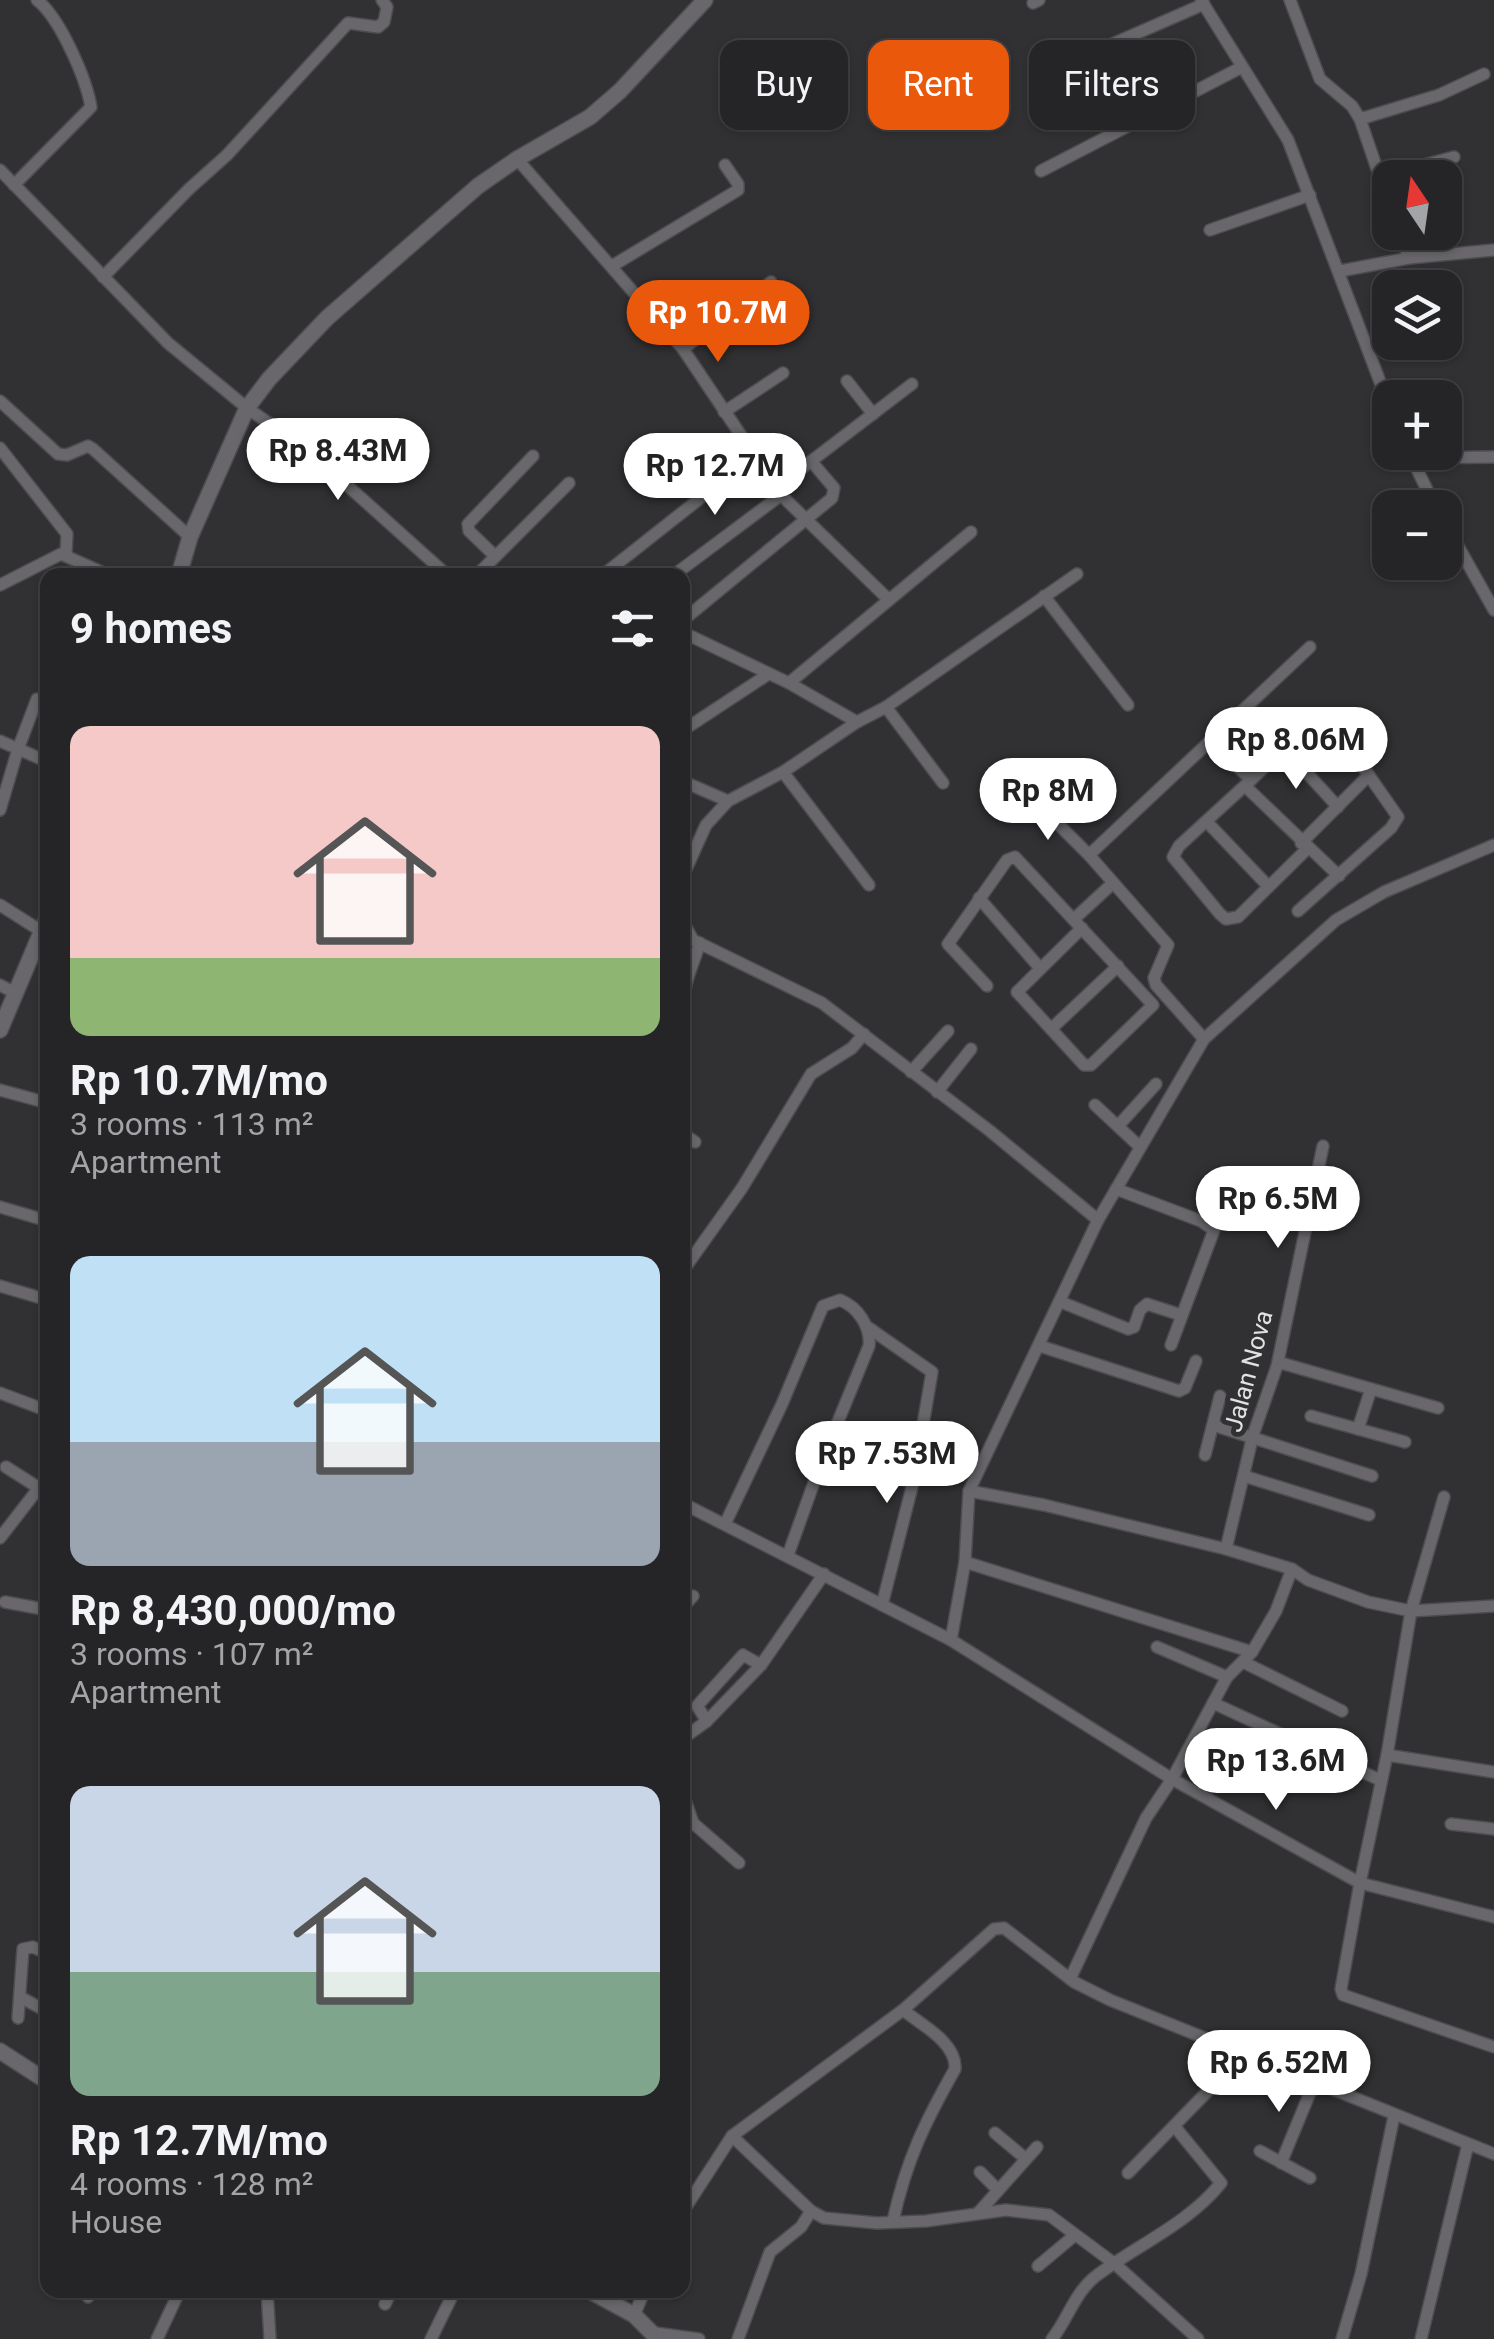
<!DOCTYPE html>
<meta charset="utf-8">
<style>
:root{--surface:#252426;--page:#313032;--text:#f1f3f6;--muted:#a3a4a7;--line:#424143;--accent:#ea580c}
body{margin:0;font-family:Roboto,sans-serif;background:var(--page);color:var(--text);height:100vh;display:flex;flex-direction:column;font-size:38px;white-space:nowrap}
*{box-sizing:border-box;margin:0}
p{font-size:32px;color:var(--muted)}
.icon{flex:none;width:55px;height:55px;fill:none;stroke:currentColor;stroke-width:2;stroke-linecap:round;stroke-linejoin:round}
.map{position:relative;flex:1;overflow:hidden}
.drawer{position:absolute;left:40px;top:568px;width:650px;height:1730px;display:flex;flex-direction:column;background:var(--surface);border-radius:20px;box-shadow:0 2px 8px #0004,0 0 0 2px var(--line)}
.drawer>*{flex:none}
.top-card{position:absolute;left:720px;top:40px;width:622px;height:90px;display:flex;gap:20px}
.needle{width:65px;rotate:347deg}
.buttons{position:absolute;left:1372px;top:160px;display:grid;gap:20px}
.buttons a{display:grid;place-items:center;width:90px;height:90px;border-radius:20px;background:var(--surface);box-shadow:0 2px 8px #0004,0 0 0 2px var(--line);font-size:50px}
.price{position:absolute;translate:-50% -85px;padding:0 22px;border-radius:35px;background:#fff;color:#222;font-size:32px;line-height:65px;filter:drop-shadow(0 2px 5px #0008)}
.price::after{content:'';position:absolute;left:50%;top:60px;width:30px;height:22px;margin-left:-15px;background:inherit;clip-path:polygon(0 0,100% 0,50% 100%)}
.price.on{background:var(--accent);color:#fff}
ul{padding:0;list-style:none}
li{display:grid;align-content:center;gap:20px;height:530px;padding:0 30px}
li span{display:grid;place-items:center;height:310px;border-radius:20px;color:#555}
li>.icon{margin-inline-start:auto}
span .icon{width:180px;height:180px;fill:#fffc;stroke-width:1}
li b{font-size:42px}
h2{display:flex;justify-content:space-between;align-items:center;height:120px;padding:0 30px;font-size:42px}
.chip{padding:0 35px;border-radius:20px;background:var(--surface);box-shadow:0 2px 8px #0004,0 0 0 2px var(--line);font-size:35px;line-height:90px}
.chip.on{background:var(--accent);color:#fff}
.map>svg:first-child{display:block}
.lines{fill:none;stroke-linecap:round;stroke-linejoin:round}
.minor-casing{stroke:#4d4c4f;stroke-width:14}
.tertiary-casing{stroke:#4d4c4f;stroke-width:18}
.minor{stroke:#69676b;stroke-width:11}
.tertiary{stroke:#69676b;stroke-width:15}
.labels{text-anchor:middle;stroke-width:10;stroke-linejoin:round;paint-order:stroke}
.street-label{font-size:25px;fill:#e2e1e3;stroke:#313033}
</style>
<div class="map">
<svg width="1494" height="2339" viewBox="0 0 1494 2339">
<rect width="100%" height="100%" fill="#313033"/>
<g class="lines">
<g class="minor-casing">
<g id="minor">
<path d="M1201 0 1288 140 1390 408"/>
<path d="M1290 0 1320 79 1352 106 1360 119 1390 207"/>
<path d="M1033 3 1039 0"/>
<path d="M1046 73 1204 4"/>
<path d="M1360 119 1439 95 1484 74"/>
<path d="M517 159 683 349 781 495 888 599"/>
<path d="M0 170 168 343 247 408 310 452 447 575"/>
<path d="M1041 171 1242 67"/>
<path d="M1379 177 1454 157"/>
<path d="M14 185 91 107C86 78 60 18 37 0"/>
<path d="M1210 230 1310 195"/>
<path d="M1399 232 1409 258"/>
<path d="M612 266 738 190V184L725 165"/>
<path d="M1340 271 1409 258 1494 250"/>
<path d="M103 277 189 189 227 155 348 23 378 27 384 22 387 7 382 0"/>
<path d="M683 349 771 282"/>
<path d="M847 381 873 414"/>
<path d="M0 401 58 454 67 455 88 446 93 449 190 537"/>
<path d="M724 412 783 373"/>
<path d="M0 448 67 534 66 554"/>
<path d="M1409 453 1436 508"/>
<path d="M1411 458 1494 457"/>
<path d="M776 488 912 384"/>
<path d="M1445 523 1494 610"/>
<path d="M494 555 469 531 468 524 533 456"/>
<path d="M477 575 569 483"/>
<path d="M603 575 755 455"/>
<path d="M674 575 781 495"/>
<path d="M0 585 61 554 108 575"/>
<path d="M1044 596 1128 705"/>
<path d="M682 621 832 498 834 488 811 461"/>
<path d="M682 632 789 683 857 722"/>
<path d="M789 683 971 532"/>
<path d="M886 707 943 783"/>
<path d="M682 731 767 675"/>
<path d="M0 741 48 762"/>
<path d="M1212 741 1251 780 1179 846 1173 857 1220 914 1226 919 1238 917 1308 848"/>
<path d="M1285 749 1338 807"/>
<path d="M783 772 869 885"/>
<path d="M1251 780 1316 718 1326 714 1398 817 1391 828 1298 911"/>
<path d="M682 781 728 801"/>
<path d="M1245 786 1339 876"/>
<path d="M1037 803 1089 855"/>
<path d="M0 810 18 749 37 699"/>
<path d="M1207 822 1268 886"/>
<path d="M1301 843 1369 775"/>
<path d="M682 878 706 825 728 801 783 772 857 722 886 707 1077 574"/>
<path d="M979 898 1039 967"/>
<path d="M0 905 41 931"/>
<path d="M1074 919 1113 883"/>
<path d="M682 920 693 940 822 1003 990 1131 1098 1220"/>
<path d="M682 975 688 977 700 943"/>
<path d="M0 985 17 994"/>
<path d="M987 986 948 944 1007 860 1015 857 1153 1005 1091 1065H1084L1017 992 1082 928"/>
<path d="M682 1001 688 977"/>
<path d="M1051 1029 1118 966"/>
<path d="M1204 1039 1156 985 1154 978 1168 945 1089 855 1310 647"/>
<path d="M911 1072 948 1031"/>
<path d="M0 1090 48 1103"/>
<path d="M937 1092 971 1049"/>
<path d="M1095 1105 1139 1146"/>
<path d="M1118 1126 1156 1084"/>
<path d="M682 1133 695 1142"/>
<path d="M1116 1189 1201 1221 1214 1230 1171 1345"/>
<path d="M0 1207 48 1221"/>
<path d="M682 1272 742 1188 811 1074 852 1048 864 1034"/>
<path d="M0 1286 48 1300"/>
<path d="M1061 1302 1128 1329 1134 1327 1140 1310 1147 1304 1181 1315"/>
<path d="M869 1328 932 1372 913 1483"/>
<path d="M1040 1346 1179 1391 1185 1388 1196 1361"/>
<path d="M1277 1366 1281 1363 1438 1408"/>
<path d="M0 1393 48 1411"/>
<path d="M1311 1416 1405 1442"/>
<path d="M1213 1425 1372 1476"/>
<path d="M1358 1429 1371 1389"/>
<path d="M1205 1455 1220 1396"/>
<path d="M6 1467 39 1488"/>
<path d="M1244 1476 1369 1515"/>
<path d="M969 1491 1044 1505 1226 1549 1292 1569 1308 1580 1368 1602 1411 1611 1494 1606"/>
<path d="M1444 1497 1411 1611 1387 1755 1360 1883 1494 1917"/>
<path d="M682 1503 951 1640 1172 1779 1360 1883 1341 1989 1343 1995 1494 2047"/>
<path d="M725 1524 782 1404 823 1306 840 1300C858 1307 871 1327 869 1346L821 1463 788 1555"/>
<path d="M0 1538 48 1476"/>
<path d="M1226 1549 1253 1435 1277 1366 1323 1146"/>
<path d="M965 1562 1252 1652"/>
<path d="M5 1602 48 1610"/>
<path d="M882 1605 913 1483 882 1471 893 1435"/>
<path d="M682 1608 693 1596"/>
<path d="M951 1640 965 1562 969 1491 1098 1220 1204 1039 1336 920 1384 892 1494 845"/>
<path d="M1157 1647 1227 1677"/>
<path d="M1243 1662 1342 1711"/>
<path d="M1213 1703 1380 1780"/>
<path d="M707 1721 697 1706 743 1655 761 1665"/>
<path d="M682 1739 707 1721 761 1665 824 1574"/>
<path d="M1387 1755 1494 1772"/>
<path d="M682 1791 693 1823 739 1863"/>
<path d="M1451 1824 1494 1829"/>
<path d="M1070 1979 1146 1818 1172 1779 1227 1677 1252 1652 1276 1611 1292 1569"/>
<path d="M20 1997 48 2012"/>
<path d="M18 2018 23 1949 33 1947 48 1954"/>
<path d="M995 2133 1026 2159"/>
<path d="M732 2136 811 2211 824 2218 877 2223 926 2221 1006 2210 1049 2215 1115 2264 1198 2339"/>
<path d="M1260 2151 1310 2178"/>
<path d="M1281 2163 1314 2083"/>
<path d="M980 2172 998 2190"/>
<path d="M1128 2173 1245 2053"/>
<path d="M979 2212 1037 2147"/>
<path d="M682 2213 732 2136 903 2010 994 1929 1004 1928 1074 1982 1110 2000 1494 2154"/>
<path d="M893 2221C906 2161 925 2122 955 2069 957 2043 922 2025 903 2010"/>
<path d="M1038 2266 1075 2235"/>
<path d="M267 2290 270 2339"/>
<path d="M88 2297 91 2290"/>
<path d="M385 2304 392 2290"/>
<path d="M634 2315 645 2290"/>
<path d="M655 2333 699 2339"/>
<path d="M157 2339 180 2290"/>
<path d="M431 2339 455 2290"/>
<path d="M738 2339 770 2252 801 2227 811 2211"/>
<path d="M1052 2339C1068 2319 1075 2292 1096 2276 1137 2245 1188 2224 1221 2183L1175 2127"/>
<path d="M1342 2339 1361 2274 1394 2116"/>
<path d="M1421 2339 1468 2144"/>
</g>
</g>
<g class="tertiary-casing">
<g id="tertiary">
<path d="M179 575 190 537 247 408 269 379 327 318 478 186 517 159 590 117 620 91 705 0"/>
<path d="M0 1030 48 916"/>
<path d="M0 2051 48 2082"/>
<path d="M588 2290 634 2315 658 2339"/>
</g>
</g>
<use href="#minor" class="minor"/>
<use href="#tertiary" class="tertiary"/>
</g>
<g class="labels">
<g class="street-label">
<text transform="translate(1248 1371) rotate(-75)" y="9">Jalan Nova</text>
</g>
</g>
</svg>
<div class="buttons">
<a><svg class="needle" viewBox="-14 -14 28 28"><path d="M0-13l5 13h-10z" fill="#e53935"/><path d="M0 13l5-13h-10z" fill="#a3a4a7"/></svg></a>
<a><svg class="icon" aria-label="layers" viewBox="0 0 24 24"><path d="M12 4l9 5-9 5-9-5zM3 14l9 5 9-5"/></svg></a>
<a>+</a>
<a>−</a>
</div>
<b class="price on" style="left:718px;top:365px">Rp 10.7M</b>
<b class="price" style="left:338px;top:503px">Rp 8.43M</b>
<b class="price" style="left:715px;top:518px">Rp 12.7M</b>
<b class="price" style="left:1296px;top:792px">Rp 8.06M</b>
<b class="price" style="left:1048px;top:843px">Rp 8M</b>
<b class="price" style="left:1278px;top:1251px">Rp 6.5M</b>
<b class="price" style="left:887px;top:1506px">Rp 7.53M</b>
<b class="price" style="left:1276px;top:1813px">Rp 13.6M</b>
<b class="price" style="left:1279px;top:2115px">Rp 6.52M</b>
<div class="top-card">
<a class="chip">Buy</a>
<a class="chip on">Rent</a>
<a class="chip">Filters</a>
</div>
<section class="drawer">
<h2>9 homes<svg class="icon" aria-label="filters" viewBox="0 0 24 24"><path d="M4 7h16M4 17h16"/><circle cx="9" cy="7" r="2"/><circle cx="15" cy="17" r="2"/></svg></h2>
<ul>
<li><span style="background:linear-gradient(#f6c9c9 75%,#8fb573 0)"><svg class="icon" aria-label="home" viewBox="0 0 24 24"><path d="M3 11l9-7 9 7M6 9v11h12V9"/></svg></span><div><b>Rp 10.7M/mo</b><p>3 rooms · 113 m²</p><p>Apartment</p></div></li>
<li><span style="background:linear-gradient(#bfe0f5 60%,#9aa5b1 0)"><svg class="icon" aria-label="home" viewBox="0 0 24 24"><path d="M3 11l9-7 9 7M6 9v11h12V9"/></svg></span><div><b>Rp 8,430,000/mo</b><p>3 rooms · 107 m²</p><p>Apartment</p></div></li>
<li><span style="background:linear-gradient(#c9d6e8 60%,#7fa58c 0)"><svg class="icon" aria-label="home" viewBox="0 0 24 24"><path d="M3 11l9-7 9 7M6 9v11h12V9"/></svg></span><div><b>Rp 12.7M/mo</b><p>4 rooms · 128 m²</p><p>House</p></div></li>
</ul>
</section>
</div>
